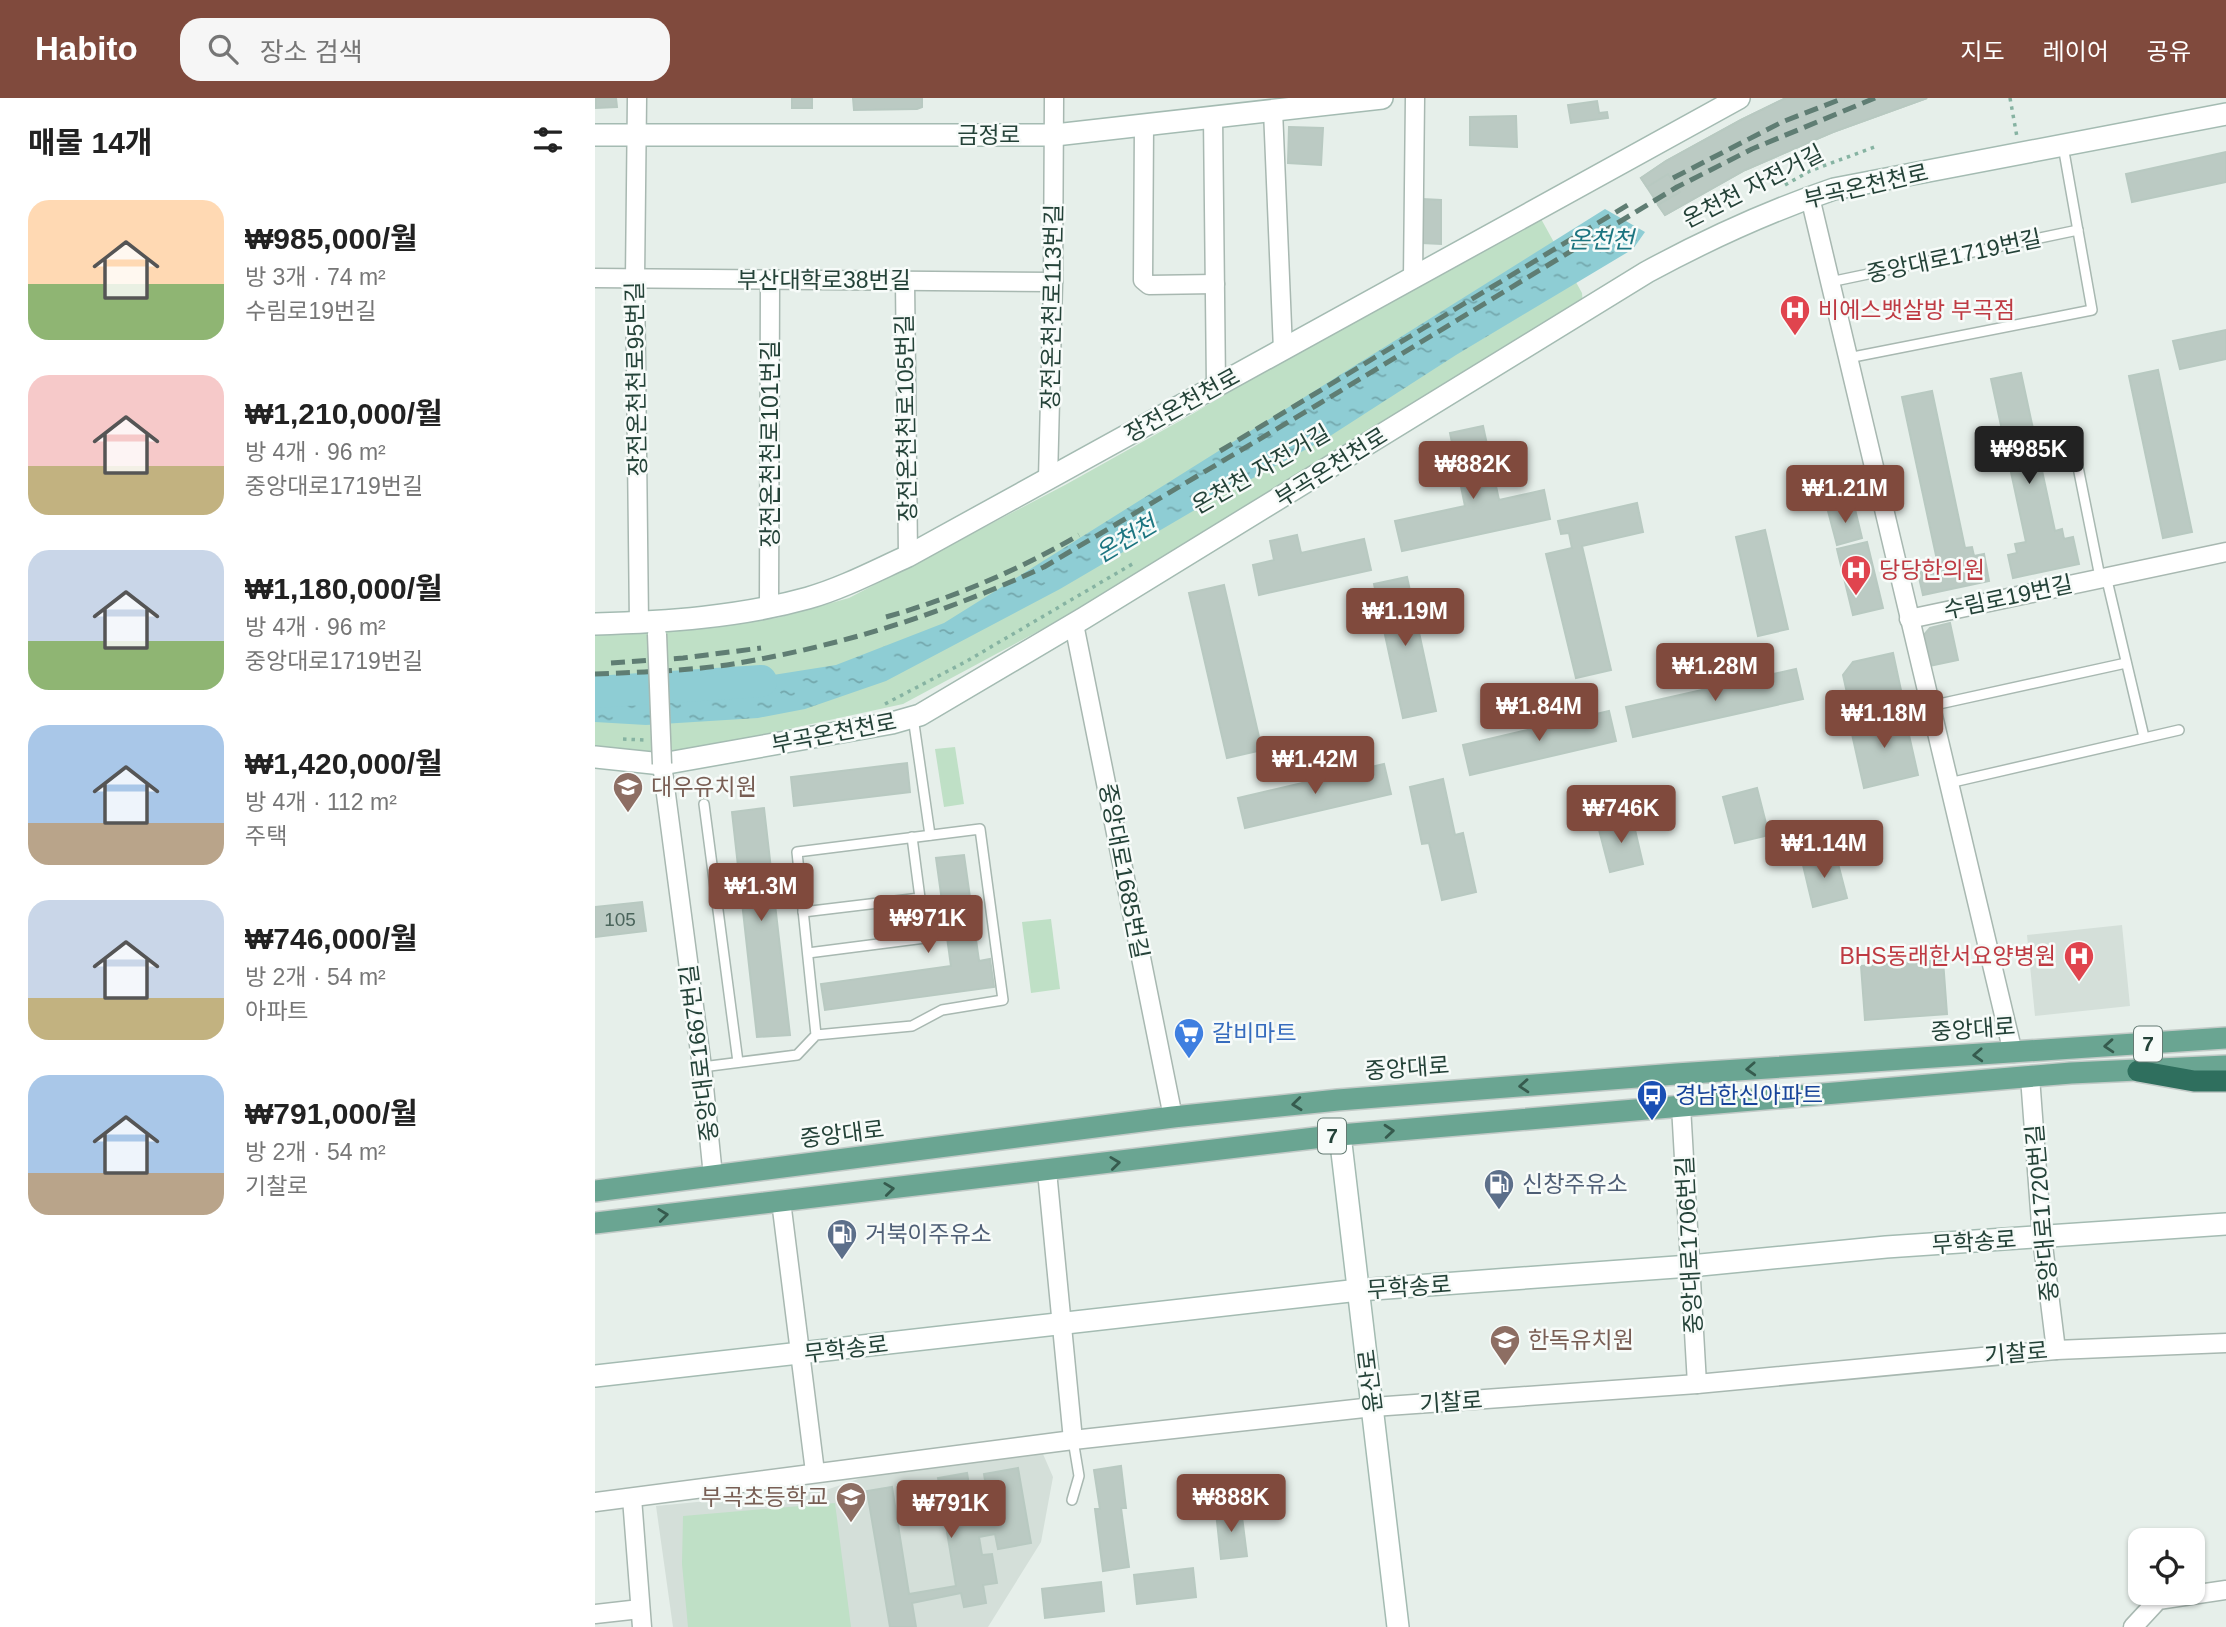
<!DOCTYPE html>
<html lang="ko">
<meta charset="utf-8">
<style>
:root{--surface:#fff;--page:#f6f6f6;--text:#222;--muted:#767676;--accent:#804a3d}
body{margin:0;font-family:Arial,"Noto Sans KR",sans-serif;background:var(--page);color:var(--text);height:100vh;display:flex;flex-direction:column;font-size:26px;white-space:nowrap}
*{box-sizing:border-box;margin:0}
p{font-size:23px;color:var(--muted)}
.icon{flex:none;width:38px;height:38px;fill:none;stroke:currentColor;stroke-width:2;stroke-linecap:round;stroke-linejoin:round}
.map{position:relative;flex:1;overflow:hidden}
.details{display:flex;flex-direction:column;background:var(--surface);width:595px}
.details>*{flex:none}
.tools{position:absolute;left:1533px;top:1430px;display:grid;gap:14px}
.tools a{display:grid;place-items:center;width:77px;height:77px;border-radius:14px;background:var(--surface);box-shadow:0 2px 5px #0004;font-size:35px}
.price{position:absolute;translate:-50% -60px;padding:0 16px;border-radius:7px;background:var(--accent);color:#fff;font-size:23px;line-height:46px;filter:drop-shadow(0 2px 4px #0008)}
.price::after{content:'';position:absolute;left:50%;top:42px;width:21px;height:16px;margin-left:-10px;background:inherit;clip-path:polygon(0 0,100% 0,50% 100%)}
.price.current{background:#222;color:#fff}
ul{padding:0;list-style:none}
li{display:flex;align-items:center;gap:21px;height:175px;padding:0 28px}
li span{display:grid;place-items:center;flex:none;width:196px;height:140px;border-radius:21px;color:#555}
li>.icon{margin-inline-start:auto}
span .icon{width:84px;height:84px;fill:#fffc;stroke-width:1}
li b{font-size:30px}
h2{display:flex;justify-content:space-between;align-items:center;height:84px;padding:0 28px;font-size:30px}
header{display:flex;align-items:center;gap:42px;box-sizing:border-box;height:98px;padding:0 35px;background:var(--accent);color:#fff}
header strong{font-size:33px}
nav{display:flex;gap:38px;margin-inline-start:auto;font-size:24px}
.search{width:490px;height:63px;background:var(--page);display:flex;align-items:center;gap:18px;box-sizing:border-box;padding:0 24px;border-radius:21px;color:var(--muted);font-size:26px}
main{display:flex;flex:1;min-height:0}
.map>svg:first-child{display:block}
.built{fill:#d4dfd9}
.green{fill:#bfe0c6}
.water{fill:url(#water-ripples)}
.lines{fill:none;stroke-linecap:round;stroke-linejoin:round}
.river{stroke:#8ecdd4;stroke-width:32}
.building{fill:#bbcac3;stroke:#b8c9c1;stroke-width:2}
.lane-casing{stroke:#a8b8b1;stroke-width:12}
.street-casing{stroke:#a8b8b1;stroke-width:21}
.secondary-casing{stroke:#a4bbb2;stroke-width:24}
.primary-casing{stroke:#c2cac7;stroke-width:24}
.highway-casing{stroke:#c2cac7;stroke-width:24}
.path{stroke:#86b3a2;stroke-width:3.5;stroke-dasharray:3.5 5;stroke-linecap:butt}
.lane{stroke:#fff;stroke-width:9}
.street{stroke:#fff;stroke-width:18}
.secondary{stroke:#fff;stroke-width:21}
.primary{stroke:#6aa592;stroke-width:21}
.highway{stroke:#2f6f5e;stroke-width:21}
.rail{stroke:#5f7d73;stroke-width:5;stroke-dasharray:14 7;stroke-linecap:butt}
.street-bridge-casing{stroke:#a8b8b1;stroke-width:21;stroke-linecap:butt}
.street-bridge{stroke:#fff;stroke-width:18}
.oneway{stroke:#365b4e}
.labels{text-anchor:middle;stroke-width:5;stroke-linejoin:round;paint-order:stroke}
.number-label{font-size:19px;fill:#4a645b}
.shield{fill:#f7fbf9;stroke:#637a72;stroke-width:2}
.shield-label{font-size:21px;font-weight:bold;fill:#244238}
.street-label{font-size:23px;fill:#244238;stroke:#f7fbf9}
.health-label{font-size:23px;fill:#be3a42;stroke:#f7fbf9;text-anchor:start}
.education-label{font-size:23px;fill:#785e54;stroke:#f7fbf9;text-anchor:start}
.shop-label{font-size:23px;fill:#366cbe;stroke:#f7fbf9;text-anchor:start}
.transit-label{font-size:23px;fill:#164399;stroke:#f7fbf9;text-anchor:start}
.service-label{font-size:23px;fill:#4e5e75;stroke:#f7fbf9;text-anchor:start}
.water-label{font-size:24px;font-style:italic;fill:#1c7580;stroke:#f7fbf9}
</style>
<header>
<strong>Habito</strong>
<div class="search"><svg class="icon" aria-label="search" viewBox="0 0 24 24"><circle cx="10" cy="10" r="6"/><path d="M15 15l6 6"/></svg>장소 검색</div>
<nav><a>지도</a><a>레이어</a><a>공유</a></nav>
</header>
<main>
<section class="details">
<h2>매물 14개<svg class="icon" aria-label="filters" viewBox="0 0 24 24"><path d="M4 7h16M4 17h16"/><circle cx="9" cy="7" r="2"/><circle cx="15" cy="17" r="2"/></svg></h2>
<ul>
<li><span style="background:linear-gradient(#ffd9b3 60%,#8fb573 0)"><svg class="icon" aria-label="home" viewBox="0 0 24 24"><path d="M3 11l9-7 9 7M6 9v11h12V9"/></svg></span><div><b>₩985,000/월</b><p>방 3개 · 74 m²</p><p>수림로19번길</p></div></li>
<li><span style="background:linear-gradient(#f6c9c9 65%,#c2b280 0)"><svg class="icon" aria-label="home" viewBox="0 0 24 24"><path d="M3 11l9-7 9 7M6 9v11h12V9"/></svg></span><div><b>₩1,210,000/월</b><p>방 4개 · 96 m²</p><p>중앙대로1719번길</p></div></li>
<li><span style="background:linear-gradient(#c9d6e8 65%,#8fb573 0)"><svg class="icon" aria-label="home" viewBox="0 0 24 24"><path d="M3 11l9-7 9 7M6 9v11h12V9"/></svg></span><div><b>₩1,180,000/월</b><p>방 4개 · 96 m²</p><p>중앙대로1719번길</p></div></li>
<li><span style="background:linear-gradient(#a9c7e8 70%,#b9a48a 0)"><svg class="icon" aria-label="home" viewBox="0 0 24 24"><path d="M3 11l9-7 9 7M6 9v11h12V9"/></svg></span><div><b>₩1,420,000/월</b><p>방 4개 · 112 m²</p><p>주택</p></div></li>
<li><span style="background:linear-gradient(#c9d6e8 70%,#c2b280 0)"><svg class="icon" aria-label="home" viewBox="0 0 24 24"><path d="M3 11l9-7 9 7M6 9v11h12V9"/></svg></span><div><b>₩746,000/월</b><p>방 2개 · 54 m²</p><p>아파트</p></div></li>
<li><span style="background:linear-gradient(#a9c7e8 70%,#b9a48a 0)"><svg class="icon" aria-label="home" viewBox="0 0 24 24"><path d="M3 11l9-7 9 7M6 9v11h12V9"/></svg></span><div><b>₩791,000/월</b><p>방 2개 · 54 m²</p><p>기찰로</p></div></li>
</ul>
</section>
<div class="map">
<svg width="1631" height="1529" viewBox="0 0 1631 1529">
<defs>
<pattern id="water-ripples" width="26" height="14" patternUnits="userSpaceOnUse" patternTransform="scale(1.75)"><rect width="26" height="14" fill="#8ecdd4"/><path d="M2 4q2-2 4 0t4 0M15 11q2-2 4 0t4 0" fill="none" stroke="#74a8ad"/></pattern>
</defs>
<rect width="100%" height="100%" fill="#e6efea"/>
<g class="built">
<path d="M1527 827 1535 908 1440 918 1432 837Z"/>
<path d="M448 1356 458 1379 446 1444 393 1529H78L61 1408 234 1391 275 1377Z"/>
</g>
<g class="green">
<path d="M945 119 987 195 988 208 492 507 308 606 78 656 0 652V536L76 533 182 520 254 500 470 387 599 315 741 230Z"/>
<path d="M360 649 369 706 349 709 340 651Z"/>
<path d="M456 821 465 891 436 895 427 824Z"/>
<path d="M240 1405 256 1529H93L87 1466 88 1418Z"/>
</g>
<path class="water" d="M1010 111 1050 134 1038 151 861 257 732 340 610 406 465 491 291 583 210 611 163 620 51 627 0 624V601L16 603 241 567 349 525Z"/>
<g class="lines">
<path class="river" d="M0 594 166 583"/>
</g>
<g class="building">
<path d="M1 0H21L22 9 1 10Z"/>
<rect x="197" y="0" width="20" height="10"/>
<path d="M258 0H327V9L322 11 259 12Z"/>
<path d="M1191 0H1332L1238 34 1150 72 1070 117 1046 80 1071 63 1146 22Z"/>
<path d="M1191 0H1332L1238 34 1150 72 1070 117 1063 107 1085 94 1073 76 1052 89 1046 80 1071 63 1146 22Z"/>
<path d="M1002 3 1004 15 1012 14 1013 20 976 25 973 7Z"/>
<path d="M921 18 922 49 875 47V19Z"/>
<path d="M694 29 728 30 726 67 693 65Z"/>
<path d="M1631 54V84L1537 104 1531 76Z"/>
<path d="M827 101 846 102V146L827 145Z"/>
<path d="M1631 232V261L1585 271 1578 243Z"/>
<path d="M1563 272 1597 434 1568 440 1534 278Z"/>
<path d="M1426 275 1460 433 1467 431 1469 441 1478 439 1484 466 1418 480 1413 457 1422 455 1420 446 1431 444 1396 281Z"/>
<path d="M1337 293 1370 450 1377 449 1379 458 1389 456 1394 483 1328 497 1323 475 1332 472 1331 464 1342 462 1307 299Z"/>
<path d="M888 328 904 402 949 392 955 421 807 453 800 423 870 408 855 335Z"/>
<path d="M1042 405 1048 434 987 448 1016 572 981 580 951 456 977 450 974 435 966 436 963 423Z"/>
<path d="M1259 407 1267 440 1242 447 1233 413Z"/>
<path d="M1170 432 1193 531 1163 538 1141 439Z"/>
<path d="M702 437 706 455 769 441 776 472 664 497 658 467 679 462 675 443Z"/>
<path d="M1272 444 1288 510 1258 517 1242 451Z"/>
<path d="M812 479 841 613 808 620 779 486Z"/>
<path d="M629 487 667 652 632 660 594 495Z"/>
<path d="M1355 525 1363 562 1334 568 1327 539 1335 530Z"/>
<path d="M1298 555 1310 611 1258 622 1248 577 1258 564Z"/>
<path d="M1201 571 1208 601 1038 639 1031 609Z"/>
<path d="M1014 613 1021 643 875 677 868 647Z"/>
<path d="M1309 615 1323 677 1269 690 1255 627Z"/>
<path d="M312 665 315 694 199 708 196 679Z"/>
<path d="M789 666 796 696 650 730 643 700Z"/>
<path d="M848 681 860 737 868 735 881 794 847 802 834 745 827 746 815 689Z"/>
<path d="M1162 690 1174 737 1140 745 1128 699Z"/>
<path d="M169 710 195 937 162 939 137 714Z"/>
<path d="M1037 719 1048 766 1015 774 1003 728Z"/>
<path d="M1240 754 1252 800 1218 809 1207 763Z"/>
<path d="M369 757 384 863 395 861 399 889 230 912 226 886 356 868 341 760Z"/>
<path d="M47 804 51 833 0 839V809Z"/>
<path d="M1348 862 1352 916 1270 922 1266 868Z"/>
<path d="M526 1368 531 1410H526L534 1469 508 1473 500 1411H505L499 1372Z"/>
<path d="M423 1370 436 1445 403 1451 400 1436 384 1439 387 1457 397 1456 402 1485 388 1487 391 1505 369 1509 366 1495 317 1505 321 1529H295L272 1393 297 1389 314 1496 361 1488 343 1380 372 1375 380 1423 396 1420 389 1376Z"/>
<path d="M646 1411 652 1458 626 1461 621 1414Z"/>
<path d="M598 1470 601 1499 542 1506 539 1477Z"/>
<path d="M506 1484 509 1513 450 1520 447 1491Z"/>
</g>
<g class="lines">
<g class="lane-casing">
<g id="lane">
<path d="M1235 184 1483 132"/>
<path d="M1253 260 1497 212 1468 48"/>
<path d="M1479 349 1505 479"/>
<path d="M1511 478 1549 639"/>
<path d="M1335 608 1531 565"/>
<path d="M318 619 335 737"/>
<path d="M1354 685 1584 632"/>
<path d="M109 706 143 964"/>
<path d="M208 814 325 800 317 739"/>
<path d="M213 855 330 840 325 800"/>
<path d="M107 969 202 957 221 937 317 928 347 912 408 902 385 731 202 754 221 937"/>
<path d="M477 1402 484 1378 478 1342"/>
</g>
</g>
<g class="street-casing">
<g id="street">
<path d="M42 0 40 181 44 525"/>
<path d="M678 12 688 252"/>
<path d="M618 19 621 288"/>
<path d="M549 27 548 182 554 187 620 186"/>
<path d="M1215 99 1418 955"/>
<path d="M0 180 458 184"/>
<path d="M818 180 820 0"/>
<path d="M310 183 313 458"/>
<path d="M453 381 458 184 459 0"/>
<path d="M174 509 175 182"/>
<path d="M1314 521 1631 454"/>
<path d="M479 526 578 1019"/>
<path d="M67 666 107 969 118 1078"/>
<path d="M1435 979 1447 1139 1461 1252"/>
<path d="M1086 1008 1102 1286"/>
<path d="M452 1073 478 1342"/>
<path d="M186 1103 220 1374"/>
<path d="M37 1400 47 1529"/>
<path d="M0 1404 478 1342 778 1309 1102 1286 1461 1252 1631 1245"/>
<path d="M0 1516 45 1511"/>
<path d="M1538 1529 1563 1502 1631 1492"/>
</g>
</g>
<g class="secondary-casing">
<g id="secondary">
<path d="M0 37H460L787 0"/>
<path d="M0 526C71 524 145 519 213 500 248 490 280 473 313 458L1144 0"/>
<path d="M0 659 67 666 297 625 325 617 489 520 1052 174C1113 141 1174 113 1239 91L1631 16"/>
<path d="M745 1037 803 1529"/>
<path d="M0 1278 764 1192 1095 1168 1291 1149 1631 1126"/>
</g>
</g>
<g class="primary-casing">
<g id="primary">
<path d="M0 1093 578 1019 743 1002 1081 976 1631 940"/>
<path d="M0 1125 745 1037 1476 975 1631 968"/>
</g>
</g>
<g class="highway-casing">
<path id="highway" d="M1543 973 1599 983H1631"/>
</g>
<g class="path">
<path d="M1415 0 1422 39"/>
<path d="M1190 87 1215 73 1282 48"/>
<path d="M290 606 372 563 539 465"/>
<path d="M28 641 49 642"/>
</g>
<use href="#lane" class="lane"/>
<use href="#street" class="street"/>
<use href="#secondary" class="secondary"/>
<use href="#primary" class="primary"/>
<use href="#highway" class="highway"/>
<g class="rail">
<path d="M1078 80 1187 24 1249 0"/>
<path d="M625 353 1036 105"/>
<path d="M291 519C358 500 424 472 484 437"/>
<path d="M16 565 88 560 166 550"/>
<path d="M0 576C46 574 93 573 138 566 246 548 350 515 449 469L722 307 1082 89 1157 51 1280 0"/>
</g>
<g class="street-bridge-casing">
<path id="street-bridge" d="M62 536 67 666"/>
</g>
<use href="#street-bridge" class="street-bridge"/>
</g>
<defs><path id="oneway-chevron" d="M-2-3.5L2.5 0L-2 3.5" fill="none" stroke-width="1.6" stroke-linecap="round" stroke-linejoin="round" transform="scale(1.75)"/></defs>
<g class="oneway">
<use href="#oneway-chevron" transform="translate(1514 948) rotate(176)"/>
<use href="#oneway-chevron" transform="translate(1383 957) rotate(177)"/>
<use href="#oneway-chevron" transform="translate(1156 971) rotate(177)"/>
<use href="#oneway-chevron" transform="translate(929 988) rotate(176)"/>
<use href="#oneway-chevron" transform="translate(702 1006) rotate(174)"/>
<use href="#oneway-chevron" transform="translate(794 1033) rotate(-5)"/>
<use href="#oneway-chevron" transform="translate(520 1065) rotate(-7)"/>
<use href="#oneway-chevron" transform="translate(294 1091) rotate(-7)"/>
<use href="#oneway-chevron" transform="translate(68 1117) rotate(-7)"/>
</g>
<defs>
<g id="hospital-pin" transform="scale(1.575)"><path d="M0 17L-7.5 6A9.5 9.5 0 1 1 7.5 6Z" fill="#e0444e" stroke="#f7fbf9"/><path d="M-5-5h3v3.5h4V-5h3V5h-3V1.5h-4V5h-3Z" fill="#fff"/></g>
<g id="school-pin" transform="scale(1.575)"><path d="M0 17L-7.5 6A9.5 9.5 0 1 1 7.5 6Z" fill="#8d6e63" stroke="#f7fbf9"/><path d="M0-5L7-2L0 1L-7-2ZM-4 1L0 2.5L4 1V4Q0 6-4 4Z" fill="#fff"/></g>
<g id="supermarket-pin" transform="scale(1.575)"><path d="M0 17L-7.5 6A9.5 9.5 0 1 1 7.5 6Z" fill="#3f7fe0" stroke="#f7fbf9"/><path d="M-6-5.5h2.5l.6 2H6L4.5 2H-2.5L-4.4-4H-6ZM-1.5 3.2a1.3 1.3 0 1 0 .1 0ZM3 3.2a1.3 1.3 0 1 0 .1 0Z" fill="#fff"/></g>
<g id="bus-pin" transform="scale(1.575)"><path d="M0 17L-7.5 6A9.5 9.5 0 1 1 7.5 6Z" fill="#1a4fb4" stroke="#f7fbf9"/><path d="M-5-6H5V4H4V6H2V4H-2V6H-4V4H-5ZM-3.5-4V0h7V-4ZM-3.5 1.2v1.5H-2V1.2ZM2 1.2v1.5H3.5V1.2Z" fill="#fff"/></g>
<g id="fuel-pin" transform="scale(1.575)"><path d="M0 17L-7.5 6A9.5 9.5 0 1 1 7.5 6Z" fill="#5c6f8a" stroke="#f7fbf9"/><path d="M-5.5-6h7V0h2V4h1.3V-2.5L3-4.5l.8-.8L6-3V5H2.5V1h-1V6h-7ZM-4.2-4.7v3.2H.2V-4.7Z" fill="#fff"/></g>
</defs>
<g fill-rule="evenodd">
<use href="#hospital-pin" x="1200" y="212"/>
<use href="#hospital-pin" x="1261" y="472"/>
<use href="#school-pin" x="33" y="689"/>
<use href="#hospital-pin" x="1484" y="858"/>
<use href="#supermarket-pin" x="594" y="935"/>
<use href="#bus-pin" x="1057" y="997"/>
<use href="#fuel-pin" x="904" y="1086"/>
<use href="#fuel-pin" x="247" y="1136"/>
<use href="#school-pin" x="910" y="1242"/>
<use href="#school-pin" x="256" y="1399"/>
</g>
<g class="labels">
<g class="number-label">
<text x="25" y="828">105</text>
</g>
<g class="shield">
<rect x="1539" y="928.5" width="28" height="35" rx="5"/>
<rect x="723" y="1020.5" width="28" height="35" rx="5"/>
</g>
<g class="shield-label">
<text x="1553" y="953">7</text>
<text x="737" y="1045">7</text>
</g>
<g class="street-label">
<text x="394" y="45">금정로</text>
<text transform="translate(1158 88) rotate(-27)" y="8">온천천 자전거길</text>
<text transform="translate(1271 88) rotate(-13)" y="8">부곡온천천로</text>
<text transform="translate(1359 158) rotate(-12)" y="8">중앙대로1719번길</text>
<text x="229" y="190">부산대학로38번길</text>
<text transform="translate(457 209) rotate(-89)" y="8">장전온천천로113번길</text>
<text transform="translate(41 281) rotate(-91)" y="8">장전온천천로95번길</text>
<text transform="translate(587 307) rotate(-29)" y="8">장전온천천로</text>
<text transform="translate(311 320) rotate(-91)" y="8">장전온천천로105번길</text>
<text transform="translate(175 346) rotate(-90)" y="8">장전온천천로101번길</text>
<text transform="translate(736 369) rotate(-32)" y="8">부곡온천천로</text>
<text transform="translate(666 371) rotate(-30)" y="8">온천천 자전거길</text>
<text transform="translate(1413 499) rotate(-12)" y="8">수림로19번길</text>
<text transform="translate(239 635) rotate(-11)" y="8">부곡온천천로</text>
<text transform="translate(529 773) rotate(79)" y="8">중앙대로1685번길</text>
<text transform="translate(1378 931) rotate(-4)" y="8">중앙대로</text>
<text transform="translate(104 955) rotate(-97)" y="8">중앙대로1667번길</text>
<text transform="translate(812 970) rotate(-4)" y="8">중앙대로</text>
<text transform="translate(247 1036) rotate(-7)" y="8">중앙대로</text>
<text transform="translate(1447 1115) rotate(-95)" y="8">중앙대로1720번길</text>
<text transform="translate(1379 1144) rotate(-4)" y="8">무학송로</text>
<text transform="translate(1094 1147) rotate(-93)" y="8">중앙대로1706번길</text>
<text transform="translate(814 1189) rotate(-4)" y="8">무학송로</text>
<text transform="translate(251 1251) rotate(-7)" y="8">무학송로</text>
<text transform="translate(1421 1255) rotate(-5)" y="8">기찰로</text>
<text transform="translate(775 1283) rotate(-97)" y="8">윤산로</text>
<text transform="translate(856 1304) rotate(-4)" y="8">기찰로</text>
</g>
<g class="health-label">
<text x="1223" y="220">비에스뱃살방 부곡점</text>
<text x="1284" y="480">당당한의원</text>
<text x="1461" y="866" text-anchor="end">BHS동래한서요양병원</text>
</g>
<g class="education-label">
<text x="56" y="697">대우유치원</text>
<text x="933" y="1250">한독유치원</text>
<text x="233" y="1407" text-anchor="end">부곡초등학교</text>
</g>
<g class="shop-label">
<text x="617" y="943">갈비마트</text>
</g>
<g class="transit-label">
<text x="1080" y="1005">경남한신아파트</text>
</g>
<g class="service-label">
<text x="927" y="1094">신창주유소</text>
<text x="270" y="1144">거북이주유소</text>
</g>
<g class="water-label">
<text x="1006" y="150">온천천</text>
<text transform="translate(531 441) rotate(-31)" y="8">온천천</text>
</g>
</g>
</svg>
<div class="tools">
<a><svg class="icon" aria-label="locate" viewBox="0 0 24 24"><circle cx="12" cy="12" r="6"/><path d="M12 2v4M12 18v4M2 12h4M18 12h4"/></svg></a>
</div>
<b class="price current" style="left:1434px;top:388px">₩985K</b>
<b class="price" style="left:878px;top:403px">₩882K</b>
<b class="price" style="left:1250px;top:427px">₩1.21M</b>
<b class="price" style="left:810px;top:550px">₩1.19M</b>
<b class="price" style="left:1120px;top:605px">₩1.28M</b>
<b class="price" style="left:944px;top:645px">₩1.84M</b>
<b class="price" style="left:1289px;top:652px">₩1.18M</b>
<b class="price" style="left:720px;top:698px">₩1.42M</b>
<b class="price" style="left:1026px;top:747px">₩746K</b>
<b class="price" style="left:1229px;top:782px">₩1.14M</b>
<b class="price" style="left:166px;top:825px">₩1.3M</b>
<b class="price" style="left:333px;top:857px">₩971K</b>
<b class="price" style="left:636px;top:1436px">₩888K</b>
<b class="price" style="left:356px;top:1442px">₩791K</b>
</div>
</main>
